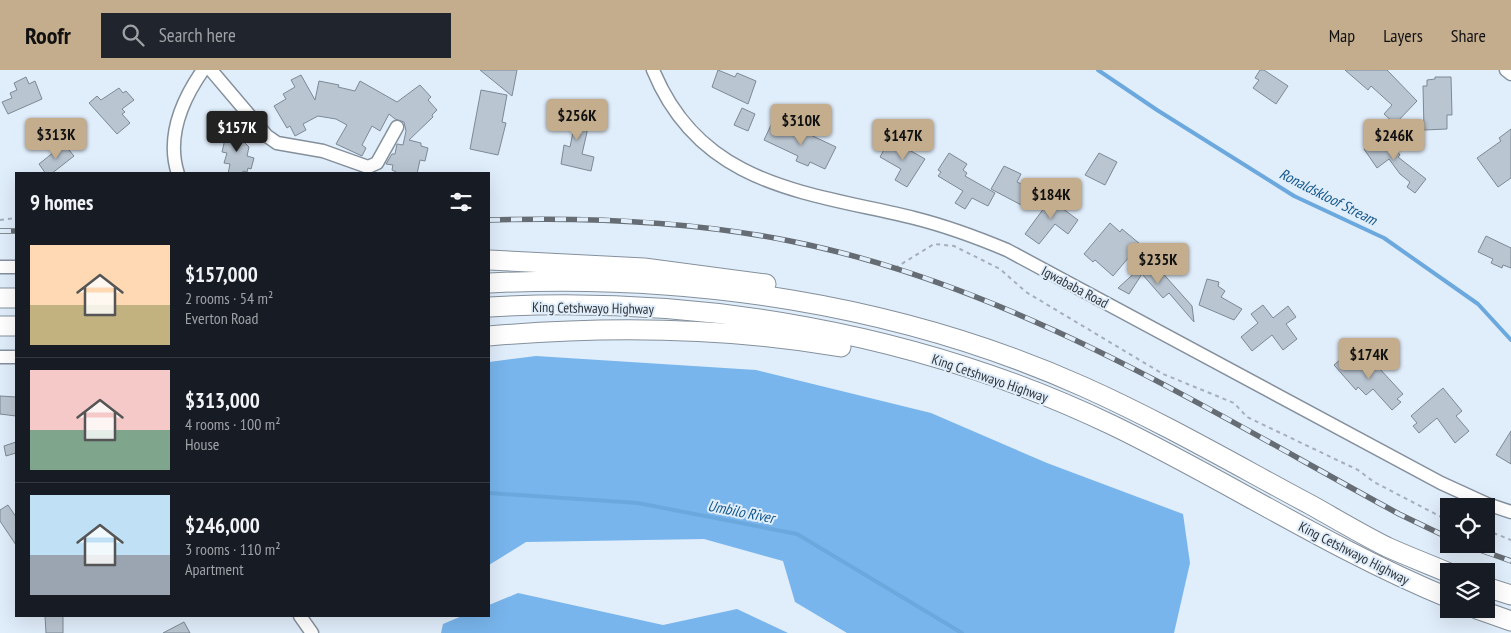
<!DOCTYPE html>
<meta charset="utf-8">
<style>
:root{--surface:#171b24;--page:#20242c;--text:#f1f3f6;--muted:#9ea1a6;--line:#363941;--accent:#c4ad8d}
body{margin:0;font-family:"PT Sans Narrow",sans-serif;background:var(--page);color:var(--text);height:100vh;display:flex;flex-direction:column;font-size:19px;white-space:nowrap}
*{box-sizing:border-box;margin:0}
p{font-size:16px;color:var(--muted)}
.icon{flex:none;width:28px;height:28px;fill:none;stroke:currentColor;stroke-width:2;stroke-linecap:round;stroke-linejoin:round}
.map{position:relative;flex:1;overflow:hidden}
.panel{position:absolute;left:15px;top:102px;width:475px;height:445px;display:flex;flex-direction:column;background:var(--surface);border-radius:0px;box-shadow:0 5px 20px #0002}
.panel>*{flex:none}
.tools{position:absolute;left:1440px;top:428px;display:grid;gap:10px}
.tools a{display:grid;place-items:center;width:55px;height:55px;border-radius:0px;background:var(--surface);box-shadow:0 5px 20px #0002;font-size:25px}
.price{position:absolute;translate:-50% -42px;padding:0 11px;border-radius:5px;background:var(--accent);color:#111;font-size:16px;line-height:32px;filter:drop-shadow(0 1px 2px #0008)}
.price::after{content:'';position:absolute;left:50%;top:30px;width:15px;height:11px;margin-left:-8px;background:inherit;clip-path:polygon(0 0,100% 0,50% 100%)}
.price.active{background:#222;color:#fff}
ul{padding:0;list-style:none}
li{display:flex;align-items:center;gap:15px;height:125px;padding:0 15px}
li+li{border-top:1px solid var(--line)}
li span{display:grid;place-items:center;flex:none;width:140px;height:100px;border-radius:0px;color:#555}
li>.icon{margin-inline-start:auto}
span .icon{width:60px;height:60px;fill:#fffc;stroke-width:1}
li b{font-size:21px}
h2{display:flex;justify-content:space-between;align-items:center;height:60px;padding:0 15px;font-size:21px}
header{display:flex;align-items:center;gap:30px;box-sizing:border-box;height:70px;padding:0 25px;background:var(--accent);color:#111}
header strong{font-size:24px}
nav{display:flex;gap:28px;margin-inline-start:auto;font-size:18px}
.search{width:350px;height:45px;background:var(--page);display:flex;align-items:center;gap:12px;box-sizing:border-box;padding:0 18px;border-radius:0px;color:var(--muted);font-size:19px}
.map>svg:first-child{display:block}
.forest{fill:#78b5ec}
.lines{fill:none;stroke-linecap:round;stroke-linejoin:round}
.stream{stroke:#6ba8de;stroke-width:4}
.building{fill:#b9c5d1;stroke:#7d8995}
.minor-casing{stroke:#84909c;stroke-width:15}
.highway-casing{stroke:#84909c;stroke-width:21}
.path{stroke:#a5afb9;stroke-width:2;stroke-dasharray:4 4;stroke-linecap:butt}
.minor{stroke:#fff;stroke-width:12}
.highway{stroke:#fff;stroke-width:19}
.rail-casing{stroke:#656c73;stroke-width:5.5}
.rail{stroke:#e0edfa;stroke-width:4;stroke-dasharray:11;stroke-linecap:butt}
.labels{text-anchor:middle;stroke-width:4;stroke-linejoin:round;paint-order:stroke}
.street-label{font-size:14px;fill:#30353a;stroke:#e0edfa}
.water-label{font-size:15px;font-style:italic;fill:#13578a;stroke:#e0edfa}
</style>
<header>
<strong>Roofr</strong>
<div class="search"><svg class="icon" aria-label="search" viewBox="0 0 24 24"><circle cx="10" cy="10" r="6"/><path d="M15 15l6 6"/></svg>Search here</div>
<nav><a>Map</a><a>Layers</a><a>Share</a></nav>
</header>
<div class="map">
<svg width="1511" height="563" viewBox="0 0 1511 563">
<rect width="100%" height="100%" fill="#e0edfa"/>
<g class="forest">
<path d="M536 286 756 300 931 343 1047 393 1183 444 1190 493 1174 563H847L795 532 783 491 704 469 526 472 489 495V292Z"/>
<path d="M518 523 663 555 737 539 788 563H441L443 554 462 546H489V535Z"/>
</g>
<g class="lines">
<g class="stream">
<path d="M1098 0 1157 40 1294 126 1384 168 1478 234 1511 270"/>
<path d="M489 423 638 433 797 464 962 563"/>
</g>
</g>
<g class="building">
<path d="M480 0H517L512 26Z"/>
<path d="M718 0 735 7 737 3 756 11 748 34 712 17Z"/>
<path d="M1260 0H1264L1288 16 1276 34 1253 18 1259 10 1255 8Z"/>
<path d="M1345 0H1387L1417 31 1395 54 1384 44 1392 35 1371 16 1368 20Z"/>
<path d="M301 5 315 30 319 11 339 15 338 17 355 21 360 11 397 32 420 15 431 27 428 30 437 40 432 45 433 47 409 70 421 73V76L428 78 425 91 420 90 417 104H400L392 100 393 95 386 94 392 84H395L397 74 403 75 406 61 404 52 395 49 389 44 380 61 372 56 362 75 366 78 362 86 336 74 347 55 336 49 318 46 303 54 306 60 295 66 290 56 287 58 274 36 286 29 283 24 295 17 291 10Z"/>
<path d="M26 7 29 14 35 11 42 29 8 44 2 32 12 28 10 23 17 20 14 13Z"/>
<path d="M1435 7H1451L1452 45H1447V59L1424 60 1423 16H1427V10L1435 9Z"/>
<path d="M119 18 123 23 126 21 134 30 122 39 125 42 122 44 130 53 117 64 89 33 97 26 101 30Z"/>
<path d="M481 20 507 25 502 52 506 53 498 85 470 79Z"/>
<path d="M577 31 587 62 582 84 594 87 591 101 561 94 564 75 570 77 573 62 564 35Z"/>
<path d="M742 38 755 44 748 61 734 55Z"/>
<path d="M772 53 796 64 798 59 836 77 825 99 810 92 808 96 796 91 798 86 764 70Z"/>
<path d="M233 57 243 60V71L249 77 247 86 254 88 251 99 248 98 247 102 243 101 242 104H228L230 94 224 93 227 83 222 82 225 69 230 70Z"/>
<path d="M1511 59V108L1498 117 1477 88 1501 71 1499 68Z"/>
<path d="M1385 64 1400 85 1398 87 1426 109 1415 123 1407 117 1410 112 1400 104 1389 89 1377 98 1364 79Z"/>
<path d="M890 69 925 89 907 117 895 110 901 99 880 87Z"/>
<path d="M64 74 74 86 51 104H46L39 94Z"/>
<path d="M949 83 967 94 963 100 967 103 965 106 995 123 988 136 972 128 965 139 955 133 963 121 938 106 941 102 938 100Z"/>
<path d="M1099 83 1117 92 1105 115 1085 105Z"/>
<path d="M1004 96 1021 104 1017 112 1034 120 1025 137 991 119Z"/>
<path d="M1055 123 1066 132 1062 138 1078 150 1068 164 1055 154 1039 174 1025 164Z"/>
<path d="M1110 153 1120 162 1122 159 1140 174 1113 206 1095 190 1093 192 1084 184Z"/>
<path d="M1486 166 1511 178V198L1503 195 1502 198 1491 193 1493 189 1478 182Z"/>
<path d="M1150 189 1192 236 1194 252 1169 223 1163 228 1142 204 1129 224 1118 218Z"/>
<path d="M1207 209 1219 212 1218 216 1225 221 1221 227 1242 239 1234 250 1199 235Z"/>
<path d="M1263 235 1273 248 1288 236 1296 247 1286 254 1297 269 1283 280 1272 265 1252 281 1241 267 1258 253 1251 244Z"/>
<path d="M1349 282 1362 296 1367 290 1375 299 1378 297 1403 324 1397 329 1401 332 1392 340 1373 319 1366 325 1358 317 1356 320 1334 295Z"/>
<path d="M1443 318 1462 341 1456 346 1469 361 1455 373 1437 348 1419 363 1413 356 1417 353 1411 346Z"/>
<path d="M0 326 16 327V346L0 344Z"/>
<path d="M1511 361V394L1496 385Z"/>
<path d="M16 372V383L6 386 4 376Z"/>
<path d="M8 435 16 447V475L0 451V440Z"/>
<path d="M45 546H63V563H46Z"/>
<path d="M184 552 190 563H163Z"/>
</g>
<g class="lines">
<g class="minor-casing">
<g id="minor">
<path d="M211 0 267 66 277 73 323 81 368 97 377 93 397 57"/>
<path d="M653 0C701 117 807 122 914 148 946 156 976 167 1007 180L1441 413 1487 434 1511 442"/>
<path d="M1506 0 1511 4"/>
<path d="M178 104C166 67 182 30 203 0"/>
<path d="M0 197H16"/>
<path d="M0 287H16"/>
<path d="M300 546 312 563"/>
</g>
</g>
<g class="highway-casing">
<g id="highway">
<path d="M489 190 644 198 766 214"/>
<path d="M489 213C690 203 899 234 1084 317 1162 352 1236 395 1311 435 1336 449 1361 464 1387 477 1407 486 1428 494 1449 503"/>
<path d="M0 228H16"/>
<path d="M489 237C700 225 920 263 1112 355 1226 410 1332 480 1449 528"/>
<path d="M0 256H16"/>
<path d="M489 266C606 256 725 257 841 277"/>
<path d="M1486 517 1511 525"/>
<path d="M1477 539 1511 551"/>
</g>
</g>
<g class="path">
<path d="M0 150 16 148"/>
<path d="M895 198 934 174 954 176 1000 199 1026 222 1163 304 1234 333 1247 347 1358 400 1374 412 1449 451"/>
<path d="M1486 460 1511 470"/>
</g>
<use href="#minor" class="minor"/>
<use href="#highway" class="highway"/>
<g class="rail-casing">
<g id="rail">
<path d="M489 150C590 147 691 151 790 171 1011 215 1204 338 1399 444L1449 468"/>
<path d="M0 161H16"/>
<path d="M1463 474 1511 491"/>
</g>
</g>
<use href="#rail" class="rail"/>
</g>
<g class="labels">
<g class="street-label">
<text transform="translate(1075 217) rotate(28)" y="5">Igwababa Road</text>
<text transform="translate(593 238) rotate(1)" y="5">King Cetshwayo Highway</text>
<text transform="translate(990 308) rotate(19)" y="5">King Cetshwayo Highway</text>
<text transform="translate(1354 483) rotate(27)" y="5">King Cetshwayo Highway</text>
</g>
<g class="water-label">
<text transform="translate(1328 127) rotate(27)" y="5">Ronaldskloof Stream</text>
<text transform="translate(741 442) rotate(11)" y="5">Umbilo River</text>
</g>
</g>
</svg>
<div class="tools">
<a><svg class="icon" aria-label="locate" viewBox="0 0 24 24"><circle cx="12" cy="12" r="6"/><path d="M12 2v4M12 18v4M2 12h4M18 12h4"/></svg></a>
<a><svg class="icon" aria-label="layers" viewBox="0 0 24 24"><path d="M12 4l9 5-9 5-9-5zM3 14l9 5 9-5"/></svg></a>
</div>
<b class="price" style="left:577px;top:71px">$256K</b>
<b class="price" style="left:801px;top:76px">$310K</b>
<b class="price active" style="left:237px;top:83px">$157K</b>
<b class="price" style="left:56px;top:90px">$313K</b>
<b class="price" style="left:903px;top:91px">$147K</b>
<b class="price" style="left:1394px;top:91px">$246K</b>
<b class="price" style="left:1051px;top:150px">$184K</b>
<b class="price" style="left:1158px;top:215px">$235K</b>
<b class="price" style="left:1369px;top:310px">$174K</b>
<section class="panel">
<h2>9 homes<svg class="icon" aria-label="filters" viewBox="0 0 24 24"><path d="M4 7h16M4 17h16"/><circle cx="9" cy="7" r="2"/><circle cx="15" cy="17" r="2"/></svg></h2>
<ul>
<li><span style="background:linear-gradient(#ffd9b3 60%,#c2b280 0)"><svg class="icon" aria-label="home" viewBox="0 0 24 24"><path d="M3 11l9-7 9 7M6 9v11h12V9"/></svg></span><div><b>$157,000</b><p>2 rooms · 54 m²</p><p>Everton Road</p></div></li>
<li><span style="background:linear-gradient(#f6c9c9 60%,#7fa58c 0)"><svg class="icon" aria-label="home" viewBox="0 0 24 24"><path d="M3 11l9-7 9 7M6 9v11h12V9"/></svg></span><div><b>$313,000</b><p>4 rooms · 100 m²</p><p>House</p></div></li>
<li><span style="background:linear-gradient(#bfe0f5 60%,#9aa5b1 0)"><svg class="icon" aria-label="home" viewBox="0 0 24 24"><path d="M3 11l9-7 9 7M6 9v11h12V9"/></svg></span><div><b>$246,000</b><p>3 rooms · 110 m²</p><p>Apartment</p></div></li>
</ul>
</section>
</div>
